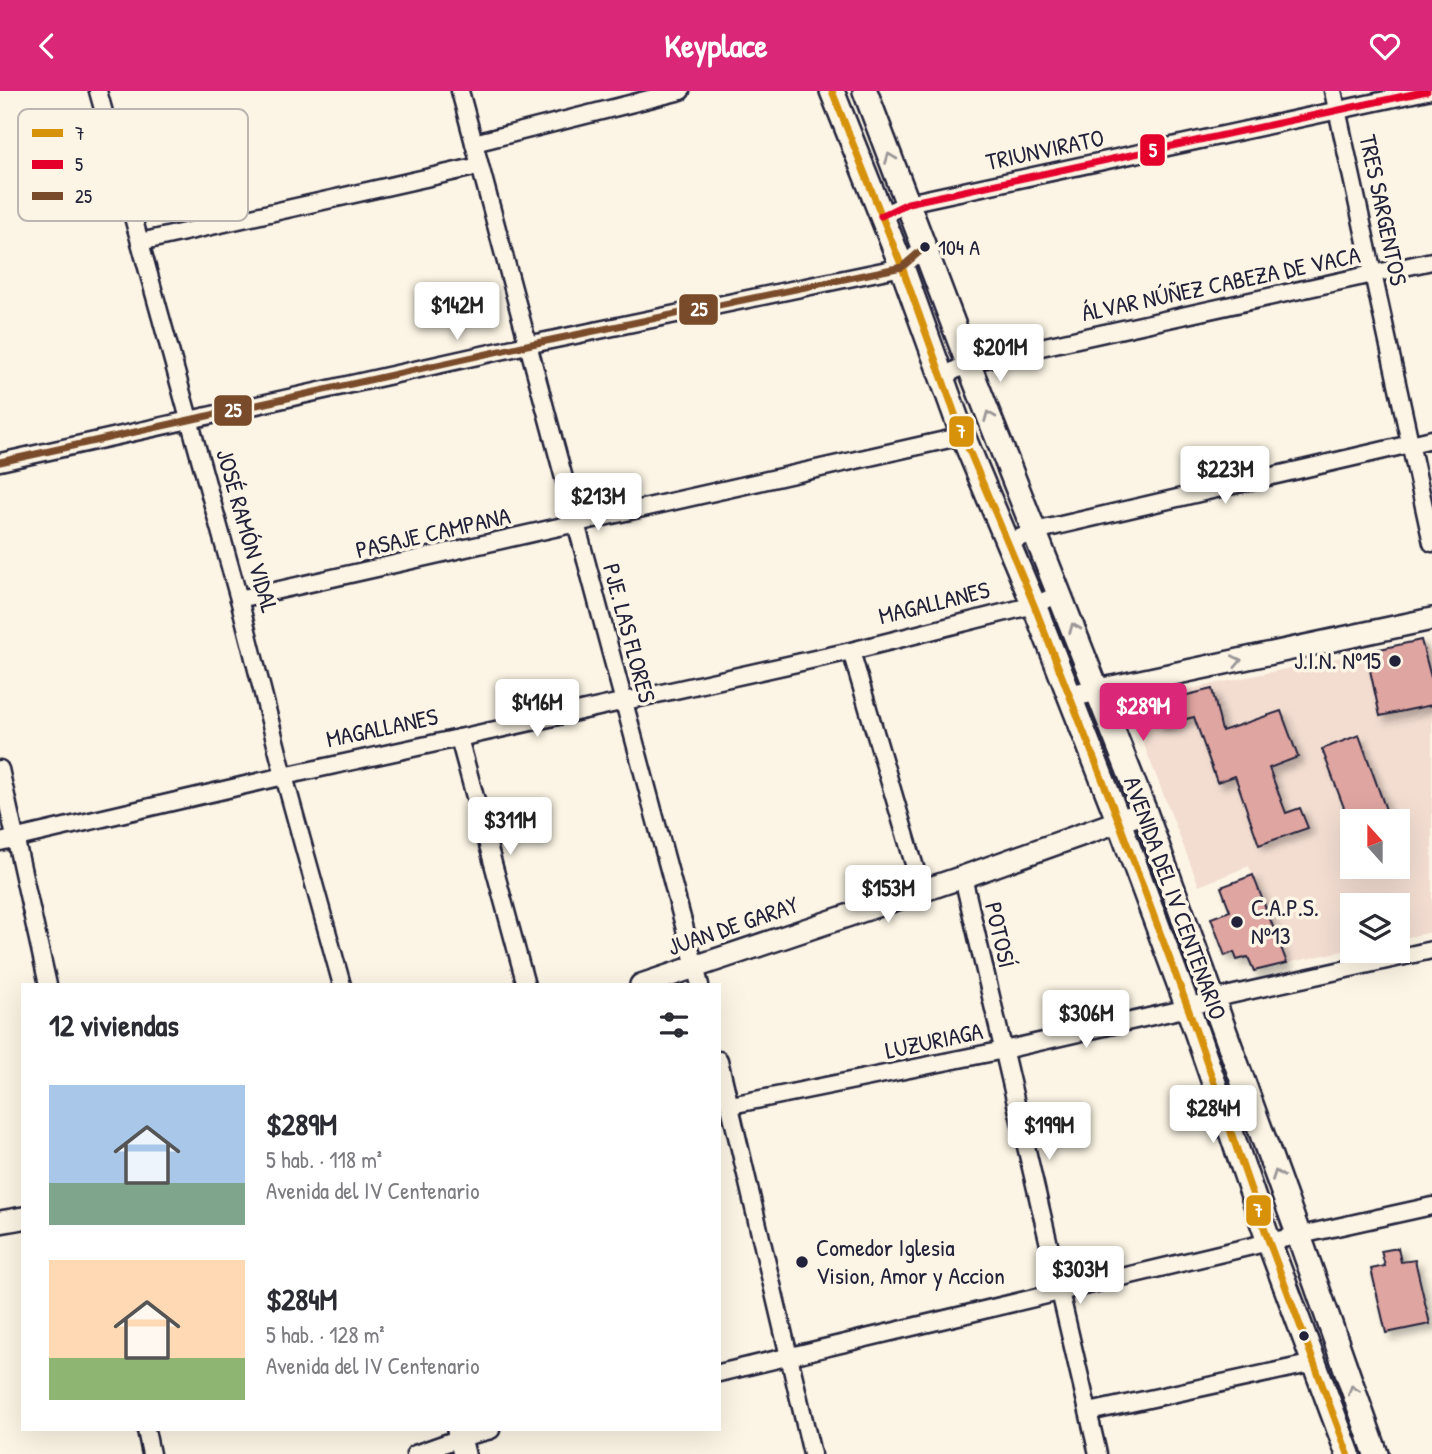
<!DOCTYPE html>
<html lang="es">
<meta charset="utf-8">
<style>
:root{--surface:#fff;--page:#f2f2f3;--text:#2b2b33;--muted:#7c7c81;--accent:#db2777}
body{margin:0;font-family:"Patrick Hand",sans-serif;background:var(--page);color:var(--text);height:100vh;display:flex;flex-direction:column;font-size:26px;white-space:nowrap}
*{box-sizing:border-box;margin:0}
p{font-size:23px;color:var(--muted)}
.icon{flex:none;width:38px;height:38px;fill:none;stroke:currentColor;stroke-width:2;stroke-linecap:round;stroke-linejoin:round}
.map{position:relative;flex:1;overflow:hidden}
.side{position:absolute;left:21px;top:892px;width:700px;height:448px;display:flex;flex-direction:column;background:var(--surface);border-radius:0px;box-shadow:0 7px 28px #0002}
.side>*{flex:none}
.needle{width:46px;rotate:339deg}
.buttons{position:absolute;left:1340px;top:718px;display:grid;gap:14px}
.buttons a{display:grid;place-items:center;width:70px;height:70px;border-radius:0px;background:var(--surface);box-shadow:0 7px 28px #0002;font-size:35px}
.price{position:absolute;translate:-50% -60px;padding:0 16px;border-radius:7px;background:#fff;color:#222;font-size:23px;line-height:46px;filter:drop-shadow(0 2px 4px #0008)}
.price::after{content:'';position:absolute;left:50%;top:42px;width:21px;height:16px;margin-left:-10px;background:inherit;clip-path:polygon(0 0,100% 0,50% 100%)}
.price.active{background:var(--accent);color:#fff}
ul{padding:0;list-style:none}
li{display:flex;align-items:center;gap:21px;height:175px;padding:0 28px}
li span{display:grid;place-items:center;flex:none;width:196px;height:140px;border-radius:0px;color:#555}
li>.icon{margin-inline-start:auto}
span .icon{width:84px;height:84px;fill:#fffc;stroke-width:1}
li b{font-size:30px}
h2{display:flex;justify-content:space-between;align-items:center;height:84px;padding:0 28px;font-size:30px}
header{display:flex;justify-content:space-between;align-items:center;height:91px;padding:0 28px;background:var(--accent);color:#fff;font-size:32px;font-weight:800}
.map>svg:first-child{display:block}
.built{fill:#f3ddd1;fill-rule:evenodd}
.building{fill:#dfa5a1;stroke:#22223b;stroke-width:2;filter:url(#shadow)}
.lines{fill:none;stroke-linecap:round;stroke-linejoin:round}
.minor-casing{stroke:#22223b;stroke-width:21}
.tertiary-casing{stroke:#22223b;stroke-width:26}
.secondary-casing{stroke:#22223b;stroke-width:28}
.minor{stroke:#fcf5e5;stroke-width:16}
.tertiary{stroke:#fcf5e5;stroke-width:21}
.secondary{stroke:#fcf5e5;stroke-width:23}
.bus-1-casing{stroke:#fcf5e5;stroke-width:12}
.bus-2-casing{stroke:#fcf5e5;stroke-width:12}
.bus-3-casing{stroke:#fcf5e5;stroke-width:12}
.bus-1{stroke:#d79209;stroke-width:7}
.bus-2{stroke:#e4002b;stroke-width:7}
.bus-3{stroke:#7a4b2a;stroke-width:7}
.oneway{stroke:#9a9698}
.bus-dot{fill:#22223b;stroke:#fcf5e5;stroke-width:2.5}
.labels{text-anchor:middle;stroke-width:7;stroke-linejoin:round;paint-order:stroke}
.bus-label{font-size:22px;fill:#22223b;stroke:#fcf5e5;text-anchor:start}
.street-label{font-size:24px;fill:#22223b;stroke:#fcf5e5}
.poi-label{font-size:24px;fill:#22223b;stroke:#fcf5e5;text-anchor:start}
.key{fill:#fcf5e5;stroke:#bbb6b2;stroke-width:2}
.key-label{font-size:19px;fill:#22223b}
.line-badge{stroke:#fcf5e5;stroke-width:2.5}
.badge-label{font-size:19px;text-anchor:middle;font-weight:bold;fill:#fff}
</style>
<header><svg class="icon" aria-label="back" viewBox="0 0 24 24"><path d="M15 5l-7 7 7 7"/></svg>Keyplace<svg class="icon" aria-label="heart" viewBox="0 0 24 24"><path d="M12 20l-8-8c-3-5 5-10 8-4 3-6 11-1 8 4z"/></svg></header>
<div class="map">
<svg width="1432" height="1363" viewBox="0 0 1432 1363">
<defs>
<filter id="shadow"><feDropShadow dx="5.5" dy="5.5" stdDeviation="3.5" flood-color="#0004"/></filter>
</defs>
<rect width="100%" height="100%" fill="#fcf5e5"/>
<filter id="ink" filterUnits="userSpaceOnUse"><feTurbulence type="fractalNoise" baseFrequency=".0143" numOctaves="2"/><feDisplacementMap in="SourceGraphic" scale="14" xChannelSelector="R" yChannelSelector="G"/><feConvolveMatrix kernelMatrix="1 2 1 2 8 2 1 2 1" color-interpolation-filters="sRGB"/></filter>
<g filter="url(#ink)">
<path class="built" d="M1421 549 1432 562V841L1398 848V814H1353V858L1287 872 1249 775 1199 795 1132 623 1135 610ZM1353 730H1398V775H1353Z"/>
<g class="building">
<path d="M1421 549 1432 590V614L1380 625 1366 561Z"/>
<path d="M1212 598 1222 640 1281 620 1298 666 1269 677 1286 722 1300 717 1308 737 1259 754 1235 685 1217 691 1194 626 1159 635 1154 612Z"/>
<path d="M1359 644 1390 730H1349L1322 658Z"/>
<path d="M1253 784 1287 872 1254 880 1248 866 1237 869 1234 861 1225 865 1211 827 1230 820 1221 796Z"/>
<path d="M1398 1157 1401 1171 1415 1169 1430 1233 1386 1242 1371 1178 1385 1175 1381 1160Z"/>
</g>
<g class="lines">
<g class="minor-casing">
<g id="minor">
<path d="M98 0 239 508 284 685 342 894"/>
<path d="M460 0 700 894"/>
<path d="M1333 0 1432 452"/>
<path d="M474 52 681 0"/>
<path d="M881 125 908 112 1427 0"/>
<path d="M140 151 479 75"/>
<path d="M941 287 968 272 1432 170"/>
<path d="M0 371 527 254 902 176 925 156"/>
<path d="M1008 452 1035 440 1432 348"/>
<path d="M239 508 963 345"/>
<path d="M851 560 922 800"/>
<path d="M459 647 526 894"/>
<path d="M0 678 48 894"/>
<path d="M0 751 284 685 459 647 851 560 1034 514 1060 503"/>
<path d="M963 786 1098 1363"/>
<path d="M719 969 812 1363"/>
<path d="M731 1014 1004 959 1188 917 1212 908 1432 859"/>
<path d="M719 1282 1269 1151 1432 1115"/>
<path d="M1089 1321 1314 1272"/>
<path d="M146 1339 151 1363"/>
<path d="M415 1363 460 1347 491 1339"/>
</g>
</g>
<g class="tertiary-casing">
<g id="tertiary">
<path d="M1070 605 1432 528"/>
<path d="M641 894 963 786 1145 721"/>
<path d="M0 1131 23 1127"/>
<path d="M458 1339 464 1363"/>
</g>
</g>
<g class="secondary-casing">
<g id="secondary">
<path d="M832 0 902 176 963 345 1034 514 1119 731 1188 917 1269 1151 1348 1363"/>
<path d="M865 0 968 272 1145 721 1299 1145 1376 1363"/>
</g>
</g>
<use href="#minor" class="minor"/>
<use href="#tertiary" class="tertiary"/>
<use href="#secondary" class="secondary"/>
<g class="bus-1-casing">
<path id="bus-1" d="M832 0 902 176 963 345 1034 514 1119 731 1188 917 1269 1151 1348 1363"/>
</g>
<g class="bus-2-casing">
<path id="bus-2" d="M881 125 908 112 1427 0"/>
</g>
<g class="bus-3-casing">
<path id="bus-3" d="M0 371 527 254 902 176 925 156"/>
</g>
<use href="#bus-1" class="bus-1"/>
<use href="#bus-2" class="bus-2"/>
<use href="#bus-3" class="bus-3"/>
</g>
<defs><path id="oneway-chevron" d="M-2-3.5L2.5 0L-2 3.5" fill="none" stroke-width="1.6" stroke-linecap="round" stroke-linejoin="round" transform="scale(1.75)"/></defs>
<g class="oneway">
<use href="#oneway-chevron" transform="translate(890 67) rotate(-111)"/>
<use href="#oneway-chevron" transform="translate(989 325) rotate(-112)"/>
<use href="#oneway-chevron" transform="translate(1074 537) rotate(-112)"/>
<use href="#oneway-chevron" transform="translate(1237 570) rotate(-12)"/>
<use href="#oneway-chevron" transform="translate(1277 1084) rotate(-110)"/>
<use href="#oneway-chevron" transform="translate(1353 1299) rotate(-109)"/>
</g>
</g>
<g class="bus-dot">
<circle cx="925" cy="156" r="6"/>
<circle cx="1395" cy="570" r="7"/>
<circle cx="1237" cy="831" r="7"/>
<circle cx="802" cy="1171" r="7"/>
<circle cx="1304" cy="1245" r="6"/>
</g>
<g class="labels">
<g class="bus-label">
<text x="938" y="164">104 A</text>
</g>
<g class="street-label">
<text transform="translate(1045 59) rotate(-12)" y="8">TRIUNVIRATO</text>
<text transform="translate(1383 119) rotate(78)" y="8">TRES SARGENTOS</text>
<text transform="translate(1221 193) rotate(-12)" y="8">ÁLVAR NÚÑEZ CABEZA DE VACA</text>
<text transform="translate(247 440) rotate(74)" y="8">JOSÉ RAMÓN VIDAL</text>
<text transform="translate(433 442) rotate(-13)" y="8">PASAJE CAMPANA</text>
<text transform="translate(934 512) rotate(-14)" y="8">MAGALLANES</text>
<text transform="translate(629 542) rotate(75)" y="8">PJE. LAS FLORES</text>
<text transform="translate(382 637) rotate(-12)" y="8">MAGALLANES</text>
<text transform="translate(1175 807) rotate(70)" y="8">AVENIDA DEL IV CENTENARIO</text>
<text transform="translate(733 835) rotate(-19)" y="8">JUAN DE GARAY</text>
<text transform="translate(1000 844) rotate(77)" y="8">POTOSÍ</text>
<text transform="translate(934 950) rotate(-12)" y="8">LUZURIAGA</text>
</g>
<g class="poi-label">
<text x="1381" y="578" text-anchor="end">J.I.N. Nº15</text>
<text x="1251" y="825">C.A.P.S.<tspan x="1251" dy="28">Nº13</tspan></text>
<text x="816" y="1165">Comedor Iglesia<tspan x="816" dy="28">Vision, Amor y Accion</tspan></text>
</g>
</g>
<rect x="18" y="18" width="230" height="112" rx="10" class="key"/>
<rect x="32" y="38" width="31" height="8" fill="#d79209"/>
<rect x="32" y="69" width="31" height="9" fill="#e4002b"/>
<rect x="32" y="101" width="31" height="8" fill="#7a4b2a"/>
<g class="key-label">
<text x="75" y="49">7</text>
<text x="75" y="80">5</text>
<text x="75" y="112">25</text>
</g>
<g class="line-badge">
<rect x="1139" y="42" width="27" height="34" rx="7" fill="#e4002b"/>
<rect x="678" y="202" width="41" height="33" rx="7" fill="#7a4b2a"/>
<rect x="213" y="303" width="40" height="33" rx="7" fill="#7a4b2a"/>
<rect x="948" y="324" width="27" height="33" rx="7" fill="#d79209"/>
<rect x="1245" y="1103" width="27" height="33" rx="7" fill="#d79209"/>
</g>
<g class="badge-label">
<text x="1153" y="66">5</text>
<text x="699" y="225">25</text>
<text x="233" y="326">25</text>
<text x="961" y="347">7</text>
<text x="1258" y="1126">7</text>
</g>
</svg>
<div class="buttons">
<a><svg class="needle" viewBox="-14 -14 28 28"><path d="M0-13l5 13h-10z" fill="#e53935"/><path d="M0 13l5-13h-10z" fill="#7c7c81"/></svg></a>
<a><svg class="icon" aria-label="layers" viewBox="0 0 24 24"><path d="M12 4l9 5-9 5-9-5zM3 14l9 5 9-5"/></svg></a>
</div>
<b class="price" style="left:457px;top:251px">$142M</b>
<b class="price" style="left:1000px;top:293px">$201M</b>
<b class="price" style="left:1225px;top:415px">$223M</b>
<b class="price" style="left:598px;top:442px">$213M</b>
<b class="price" style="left:537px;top:648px">$416M</b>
<b class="price active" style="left:1143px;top:652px">$289M</b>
<b class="price" style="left:510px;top:766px">$311M</b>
<b class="price" style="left:888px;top:834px">$153M</b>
<b class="price" style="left:1086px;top:959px">$306M</b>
<b class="price" style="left:1213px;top:1054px">$284M</b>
<b class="price" style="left:1049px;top:1071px">$199M</b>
<b class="price" style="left:1080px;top:1215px">$303M</b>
<section class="side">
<h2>12 viviendas<svg class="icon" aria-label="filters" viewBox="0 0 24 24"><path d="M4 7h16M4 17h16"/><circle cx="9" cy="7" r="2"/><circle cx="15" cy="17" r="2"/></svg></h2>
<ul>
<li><span style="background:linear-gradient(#a9c7e8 70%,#7fa58c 0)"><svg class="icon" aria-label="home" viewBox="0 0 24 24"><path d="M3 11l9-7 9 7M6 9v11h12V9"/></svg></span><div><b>$289M</b><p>5 hab. · 118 m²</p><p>Avenida del IV Centenario</p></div></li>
<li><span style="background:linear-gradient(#ffd9b3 70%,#8fb573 0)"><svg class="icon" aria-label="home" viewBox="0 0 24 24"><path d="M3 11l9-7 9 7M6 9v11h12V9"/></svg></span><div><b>$284M</b><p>5 hab. · 128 m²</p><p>Avenida del IV Centenario</p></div></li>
</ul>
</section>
</div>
